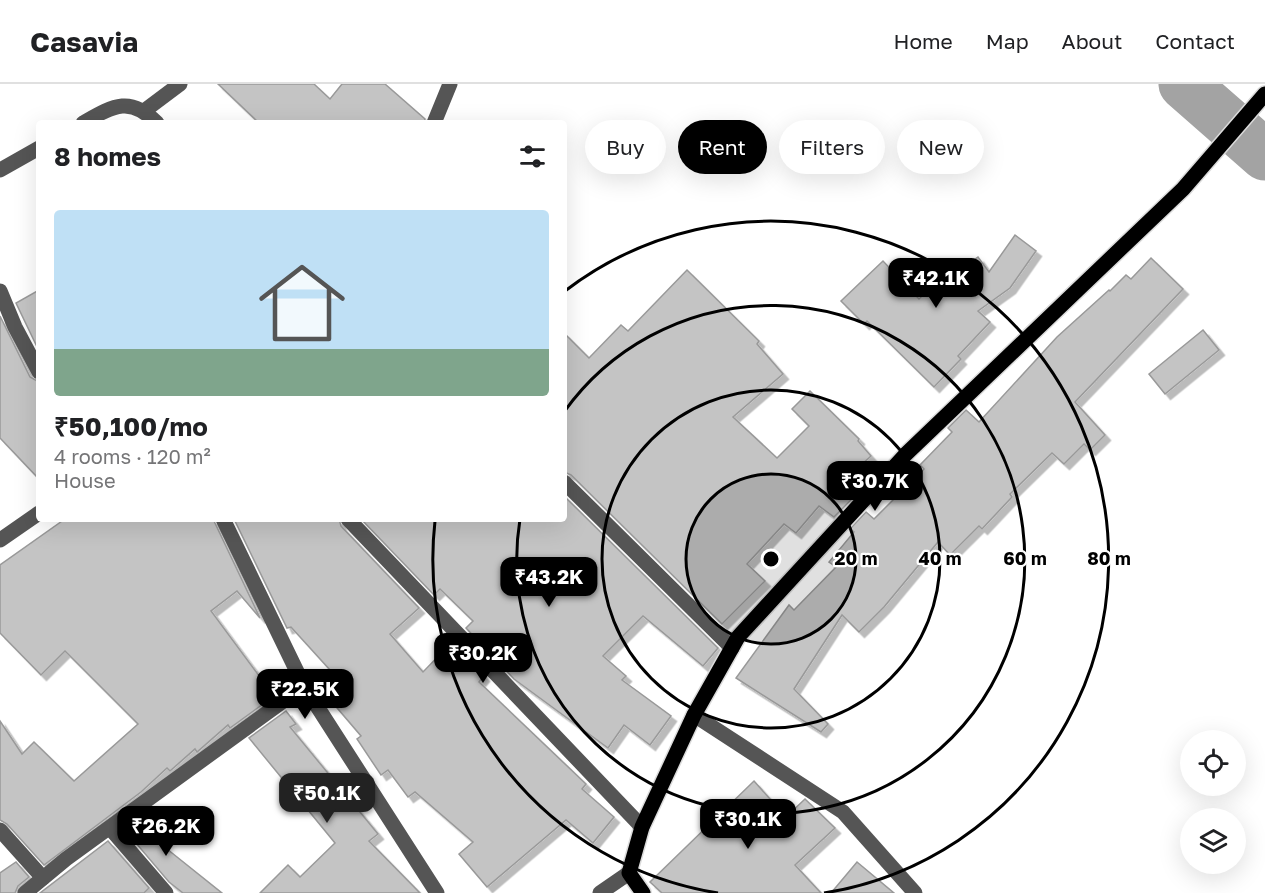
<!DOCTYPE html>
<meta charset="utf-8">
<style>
:root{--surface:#fff;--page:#f2f2f2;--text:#202124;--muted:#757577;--line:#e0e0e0;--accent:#000}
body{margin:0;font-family:"Golos Text",sans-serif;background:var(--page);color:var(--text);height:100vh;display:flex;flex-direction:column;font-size:22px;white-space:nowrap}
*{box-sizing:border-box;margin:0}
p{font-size:20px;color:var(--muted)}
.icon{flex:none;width:33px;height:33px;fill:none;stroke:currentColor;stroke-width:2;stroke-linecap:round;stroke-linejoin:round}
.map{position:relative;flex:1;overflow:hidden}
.side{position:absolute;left:36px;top:36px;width:531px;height:402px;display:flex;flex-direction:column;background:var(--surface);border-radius:6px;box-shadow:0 6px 24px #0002}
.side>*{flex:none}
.hud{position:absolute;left:585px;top:36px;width:570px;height:54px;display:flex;gap:12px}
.buttons{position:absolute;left:1180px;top:646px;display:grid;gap:12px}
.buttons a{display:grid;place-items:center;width:66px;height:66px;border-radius:50%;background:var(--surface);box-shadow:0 6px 24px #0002;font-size:30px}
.price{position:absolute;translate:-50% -51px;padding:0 14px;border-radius:12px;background:var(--accent);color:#fff;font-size:20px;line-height:39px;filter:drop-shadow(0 2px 3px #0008)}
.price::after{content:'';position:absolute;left:50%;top:36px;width:18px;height:14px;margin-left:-9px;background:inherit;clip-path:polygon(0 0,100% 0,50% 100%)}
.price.selected{background:#222;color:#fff}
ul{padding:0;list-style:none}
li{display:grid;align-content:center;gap:12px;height:318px;padding:0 18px}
li span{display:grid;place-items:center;height:186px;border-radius:6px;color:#555}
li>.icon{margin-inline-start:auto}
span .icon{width:108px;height:108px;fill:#fffc;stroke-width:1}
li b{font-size:26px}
h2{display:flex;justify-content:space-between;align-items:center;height:72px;padding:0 18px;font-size:26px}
.tag{padding:0 21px;border-radius:27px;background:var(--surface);box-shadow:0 6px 24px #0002;font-size:21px;line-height:54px}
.tag.selected{background:var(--accent);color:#fff}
header{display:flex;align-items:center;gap:36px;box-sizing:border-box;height:84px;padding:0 30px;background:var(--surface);border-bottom:2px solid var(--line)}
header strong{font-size:28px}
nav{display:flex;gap:33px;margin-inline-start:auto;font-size:21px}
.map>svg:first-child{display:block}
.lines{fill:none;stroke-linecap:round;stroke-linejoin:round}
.river{stroke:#a3a3a3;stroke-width:51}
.building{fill:#c4c4c4;stroke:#999;stroke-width:1.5;filter:url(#shadow)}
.major-casing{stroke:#dbdbdb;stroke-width:18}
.minor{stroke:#555;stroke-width:15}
.major{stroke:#000;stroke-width:15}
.ring{fill:none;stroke:#000;stroke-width:3}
.centre{fill:#000;stroke:#fff;stroke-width:3}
.ring-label{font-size:18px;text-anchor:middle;font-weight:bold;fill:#000;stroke:#fff;stroke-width:4.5;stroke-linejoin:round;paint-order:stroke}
</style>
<header>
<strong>Casavia</strong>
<nav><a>Home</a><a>Map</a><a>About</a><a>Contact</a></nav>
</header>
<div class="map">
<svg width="1265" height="809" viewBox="0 0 1265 809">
<defs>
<filter id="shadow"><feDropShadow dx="5.5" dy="5.5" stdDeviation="0" flood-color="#0004"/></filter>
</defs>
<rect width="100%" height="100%" fill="#fff"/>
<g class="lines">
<path class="river" d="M1184 0 1265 71"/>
</g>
<g class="building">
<path d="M218 0H314L330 15 342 0H385L425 35 424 39H259Z"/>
<path d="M1015 151 1036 167 1010 204 978 227 990 238 958 272 961 275 934 303 867 237 864 240 841 217 883 177 919 215 940 193 944 197 978 173 989 188Z"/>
<path d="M1151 174 1183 205 1075 318 1105 351 1090 366 1084 360 1064 380 1052 369 1010 410 1012 413 982 445 979 442 950 471 938 458 884 523 859 548 842 531 794 605 828 640 821 648 736 594 789 521 794 526 836 483 829 478 854 448 850 445 866 428 874 435 924 385 920 381 952 348 948 344 966 326 979 338 1057 253 1109 206 1110 207 1126 191 1131 195Z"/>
<path d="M687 186 759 257 757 260 783 290 733 333 777 374 809 342 792 325 810 307 859 355 858 357 871 372 836 404 851 416 834 433 819 422 796 449 784 440 747 480 765 497 722 540 571 391 564 388V249L589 274 621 241 628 247Z"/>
<path d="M39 206V267L16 219Z"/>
<path d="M0 232 30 293 39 298V395L0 354Z"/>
<path d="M1203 246 1219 266 1165 310 1149 290Z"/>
<path d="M564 412 718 564 703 582 643 532 603 572 626 592 622 596 671 632 650 661 624 641 608 664 514 595 466 544 473 537 440 505 434 511 361 435H564Z"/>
<path d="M65 435H213L260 534 237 507 211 527 274 612 230 644 228 641 197 668 195 665 170 687 167 684 141 708 44 781 7 740 0 736V637L22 670 34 658 74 697 138 640 65 567 41 591 0 549V481Z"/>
<path d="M234 435H339L341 442 419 524 390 550 423 588 452 558 484 592 479 598 586 700 582 705 614 733 593 759 566 736 487 803 459 770 473 758 415 708 408 713 388 686 381 691 357 655 361 652 315 598 330 586 291 543 287 544Z"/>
<path d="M286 627 296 640 290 643 378 750 369 757 420 809H260L288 781 300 793 335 759 249 654Z"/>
<path d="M754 697 786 733 805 715 835 744 795 781 821 809H662L650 798Z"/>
<path d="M147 728 171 751 162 761 222 809H183L169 798 124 745Z"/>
<path d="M108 757 149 804 144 809H40Z"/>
<path d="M16 778 29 793 18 802 15 809H0V789Z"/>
<path d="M857 778 894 809H831Z"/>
</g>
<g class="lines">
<g class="major-casing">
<path id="major" d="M643 809 629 789 642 743 694 631 738 553 906 370 1183 105 1265 10"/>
</g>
<g class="minor">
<path d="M144 27 180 0"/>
<path d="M83 39C113 22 130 11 157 39"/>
<path d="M434 39 450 0"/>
<path d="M0 86 39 64"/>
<path d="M0 207 15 243 39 288"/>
<path d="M564 398 732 564"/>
<path d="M223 435 304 602 437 809"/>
<path d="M348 435 642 743"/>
<path d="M0 456 39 429"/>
<path d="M694 631 843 728 915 809"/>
<path d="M110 744 166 809"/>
<path d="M0 746 43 794"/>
<path d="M25 809 66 775 304 602"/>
<path d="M600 809 629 789"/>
</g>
<use href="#major" class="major"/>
</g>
<circle cx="771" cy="475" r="85" fill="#000" fill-opacity=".12"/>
<g class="ring">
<circle cx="771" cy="475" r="85"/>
<circle cx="771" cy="475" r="169"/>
<path d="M564 328A254 254 0 1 1 520 435"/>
<path d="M718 809A338 338 0 0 1 435 437M565 207A338 338 0 1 1 824 809"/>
</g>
<circle cx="771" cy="475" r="9" class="centre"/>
<g class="ring-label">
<text x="856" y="481">20 m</text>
<text x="940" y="481">40 m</text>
<text x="1025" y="481">60 m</text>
<text x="1109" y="481">80 m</text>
</g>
</svg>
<div class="buttons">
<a><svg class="icon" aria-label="locate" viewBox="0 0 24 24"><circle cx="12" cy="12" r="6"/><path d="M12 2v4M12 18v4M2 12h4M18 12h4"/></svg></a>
<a><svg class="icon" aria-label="layers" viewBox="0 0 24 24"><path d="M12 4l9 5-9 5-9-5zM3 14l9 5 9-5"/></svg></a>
</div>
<b class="price" style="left:936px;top:225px">₹42.1K</b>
<b class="price" style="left:875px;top:428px">₹30.7K</b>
<b class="price" style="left:549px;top:524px">₹43.2K</b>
<b class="price" style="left:483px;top:600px">₹30.2K</b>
<b class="price" style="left:305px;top:636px">₹22.5K</b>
<b class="price selected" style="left:327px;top:740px">₹50.1K</b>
<b class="price" style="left:748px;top:766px">₹30.1K</b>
<b class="price" style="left:166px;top:773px">₹26.2K</b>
<div class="hud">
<a class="tag">Buy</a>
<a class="tag selected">Rent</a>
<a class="tag">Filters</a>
<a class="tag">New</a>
</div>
<section class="side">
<h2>8 homes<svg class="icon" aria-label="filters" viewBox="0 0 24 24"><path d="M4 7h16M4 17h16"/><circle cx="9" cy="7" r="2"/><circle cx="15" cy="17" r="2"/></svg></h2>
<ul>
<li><span style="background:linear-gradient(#bfe0f5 75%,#7fa58c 0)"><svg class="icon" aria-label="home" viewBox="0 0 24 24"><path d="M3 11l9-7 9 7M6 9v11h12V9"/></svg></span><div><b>₹50,100/mo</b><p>4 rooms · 120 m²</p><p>House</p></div></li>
</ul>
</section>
</div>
